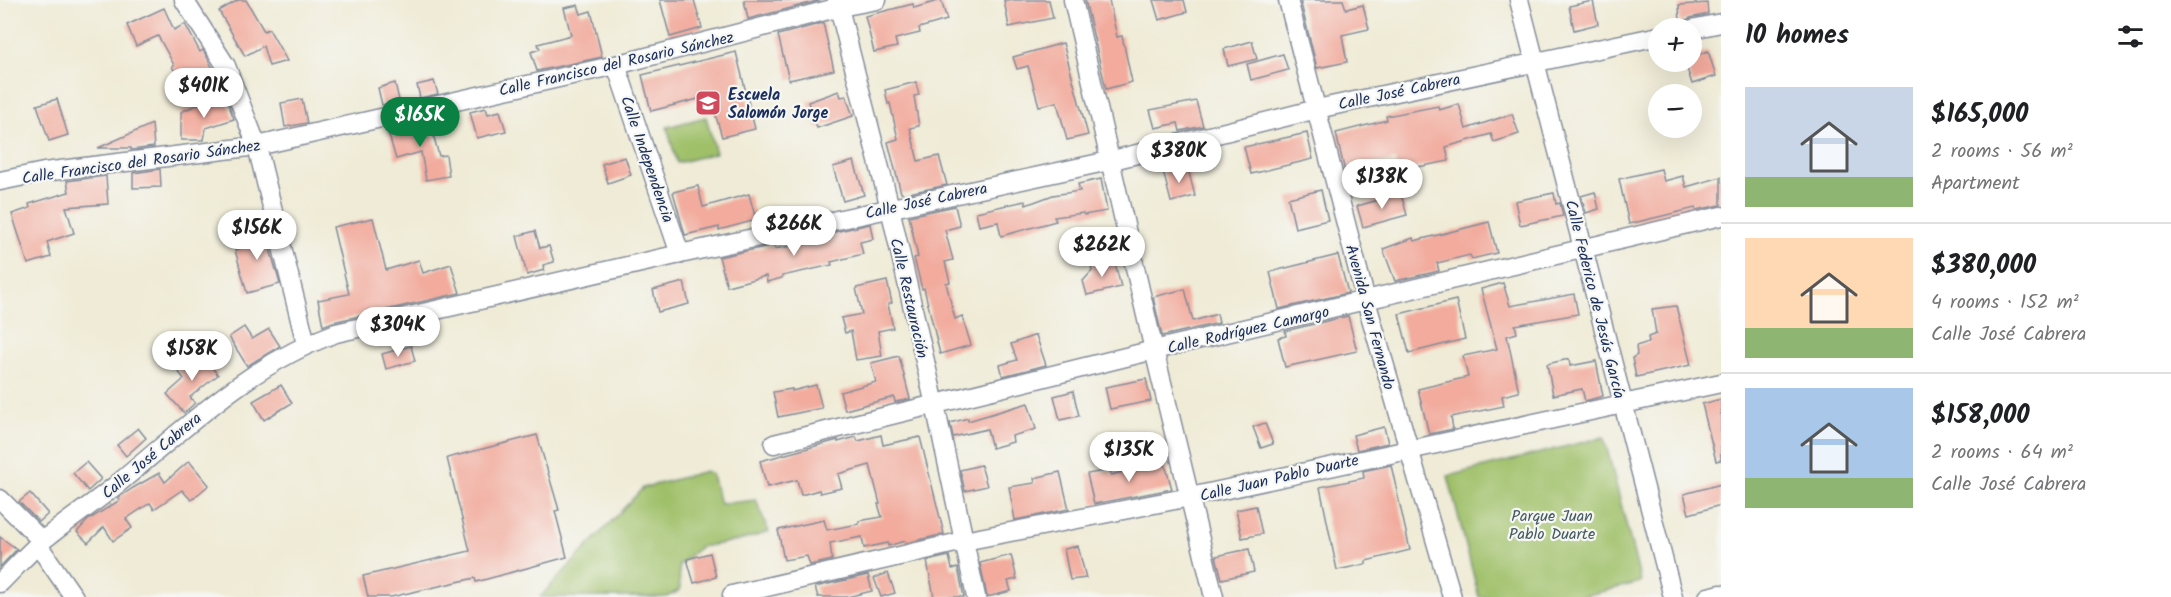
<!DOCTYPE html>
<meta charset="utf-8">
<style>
:root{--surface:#fff;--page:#f6f6f6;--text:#202124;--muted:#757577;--line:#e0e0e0;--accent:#0b8043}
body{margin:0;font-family:Kalam,sans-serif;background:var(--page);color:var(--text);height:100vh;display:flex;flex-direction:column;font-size:22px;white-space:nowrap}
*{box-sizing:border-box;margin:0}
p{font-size:20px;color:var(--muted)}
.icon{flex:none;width:33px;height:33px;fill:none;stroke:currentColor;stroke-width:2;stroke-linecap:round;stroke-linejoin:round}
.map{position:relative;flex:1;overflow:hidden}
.drawer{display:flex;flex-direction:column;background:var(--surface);width:450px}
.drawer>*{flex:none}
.buttons{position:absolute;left:1648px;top:18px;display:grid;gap:12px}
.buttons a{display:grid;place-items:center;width:54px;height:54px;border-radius:50%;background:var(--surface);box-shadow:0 6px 24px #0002;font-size:30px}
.price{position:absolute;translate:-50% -51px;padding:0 14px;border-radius:21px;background:#fff;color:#222;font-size:20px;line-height:39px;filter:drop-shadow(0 2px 3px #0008)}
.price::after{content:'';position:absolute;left:50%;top:36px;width:18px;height:14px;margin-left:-9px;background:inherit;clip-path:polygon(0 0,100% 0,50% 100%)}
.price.on{background:var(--accent);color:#fff}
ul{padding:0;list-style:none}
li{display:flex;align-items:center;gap:18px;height:150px;padding:0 24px}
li+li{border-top:2px solid var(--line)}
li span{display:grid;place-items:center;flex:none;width:168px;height:120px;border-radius:0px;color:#555}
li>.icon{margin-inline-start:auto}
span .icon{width:72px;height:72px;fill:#fffc;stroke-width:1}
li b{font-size:26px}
h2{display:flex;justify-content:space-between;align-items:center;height:72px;padding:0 24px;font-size:26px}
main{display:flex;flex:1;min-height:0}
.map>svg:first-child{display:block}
.green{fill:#9fc068;stroke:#5d7863;stroke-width:1.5}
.building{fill:#f2ab9d}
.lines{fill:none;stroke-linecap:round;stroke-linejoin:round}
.minor-casing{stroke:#858d9a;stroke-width:21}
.minor{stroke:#fff;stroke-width:18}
.labels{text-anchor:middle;stroke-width:4.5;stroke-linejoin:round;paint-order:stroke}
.street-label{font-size:16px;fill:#1b2f5e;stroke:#f6f6f2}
.poi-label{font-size:16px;font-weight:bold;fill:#1b2f5e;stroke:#f6f6f2;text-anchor:start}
.park-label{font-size:16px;fill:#435a61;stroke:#f6f6f2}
</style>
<main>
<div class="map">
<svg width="1721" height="597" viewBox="0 0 1721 597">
<rect width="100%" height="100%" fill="#f6f6f2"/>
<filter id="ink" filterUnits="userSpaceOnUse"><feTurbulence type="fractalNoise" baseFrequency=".0167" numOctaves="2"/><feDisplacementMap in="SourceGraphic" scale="12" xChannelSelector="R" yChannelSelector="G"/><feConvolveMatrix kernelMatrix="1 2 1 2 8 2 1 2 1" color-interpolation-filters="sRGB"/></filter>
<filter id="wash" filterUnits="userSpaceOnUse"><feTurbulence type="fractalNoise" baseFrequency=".008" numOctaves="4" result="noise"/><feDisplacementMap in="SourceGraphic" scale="24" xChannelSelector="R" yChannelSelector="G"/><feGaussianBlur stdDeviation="1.35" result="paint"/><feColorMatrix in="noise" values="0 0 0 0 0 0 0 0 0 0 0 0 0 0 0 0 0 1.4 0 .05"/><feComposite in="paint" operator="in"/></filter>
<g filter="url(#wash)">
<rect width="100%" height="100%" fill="#efebd6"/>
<g class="green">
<path d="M706 117 716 153 677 163 667 127Z"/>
<path d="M1604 437 1641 582 1580 597H1479L1448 476Z"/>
<path d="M706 471 712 475 720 504 756 500 769 532 742 540 700 547 679 565 680 590 667 597H540L643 488Z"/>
</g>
<g id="blocks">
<g class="building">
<path d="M238 0H246L264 31 269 29 287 61 269 66 263 46 245 56 219 11Z"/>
<path d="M660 0H694L702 28 670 37Z"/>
<path d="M744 0H817L818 1 748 19Z"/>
<path d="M941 0 947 20 919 28 920 33 895 39 897 47 874 52 865 16 913 4 914 8Z"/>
<path d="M1004 0H1049L1053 18 1009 27Z"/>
<path d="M1085 0H1109L1117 37 1122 36 1132 82 1106 89Z"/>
<path d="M1153 0H1184L1187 12 1159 20Z"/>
<path d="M1300 0H1343L1346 9 1363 5 1369 29 1342 35 1347 62 1317 68Z"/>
<path d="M1593 1 1598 24 1574 30 1569 6Z"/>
<path d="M1707 3 1708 14 1690 18 1680 23 1679 5Z"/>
<path d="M578 5 581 14 591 11 602 57 537 71 531 52 540 49 538 44 571 35 564 8Z"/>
<path d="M164 8 174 30 185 24 200 52 203 50 207 57 219 81 204 85 200 75 181 84 172 66 174 65 158 36 136 46 127 25Z"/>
<path d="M823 23 834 70 789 80 778 35Z"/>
<path d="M1252 41 1257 59 1228 66 1224 49Z"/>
<path d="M1063 43 1088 135 1067 140 1057 102 1039 106 1028 66 1017 69 1013 57Z"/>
<path d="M1708 51 1716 76 1692 84 1685 62H1692V57Z"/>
<path d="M736 52 755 129 722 137 710 96 651 111 642 75Z"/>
<path d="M1283 54 1288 70 1251 80 1247 64Z"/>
<path d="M434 81 438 94 420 98 417 85Z"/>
<path d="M916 82 919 95 914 96 919 126 910 128 918 161 939 156 947 185 904 194 901 193 888 142 898 139 890 103 888 104 885 90Z"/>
<path d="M395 83 399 100 382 105 378 88Z"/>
<path d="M839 91 841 97 846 96 853 116 817 128 808 102Z"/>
<path d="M226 98 234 119 206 128 204 140H181V112L201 103Z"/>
<path d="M57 99 68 135 49 141 37 105Z"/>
<path d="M302 99 307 123 285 127 281 103Z"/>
<path d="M1196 101 1203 126 1180 131 1178 123 1155 128 1150 110Z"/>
<path d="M1459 104 1466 129 1512 114 1519 134 1494 142 1491 134 1446 147 1449 161 1397 171 1395 160 1345 172 1336 133 1387 120 1386 116 1438 106 1439 110Z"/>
<path d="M486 108 488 114 500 111 506 131 477 138 470 112Z"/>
<path d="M429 119 439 156 446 155 449 176 426 180 421 152 396 159 388 132Z"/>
<path d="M152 124 154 147 131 150V148H98Z"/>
<path d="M1307 133 1313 159 1251 174 1244 147Z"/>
<path d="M625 157 631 175 608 183 602 164Z"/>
<path d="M854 161 864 195 843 201 833 167Z"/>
<path d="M1187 165 1195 196 1171 202 1163 171Z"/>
<path d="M160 169 161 187 133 188V173Z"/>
<path d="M1661 169 1664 181 1683 176 1686 187 1721 177V205L1696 210 1695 208 1629 224 1619 179Z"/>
<path d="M106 176 108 204 66 207 74 233 47 242 51 257 28 264 12 214 30 208 29 204 69 192 67 181Z"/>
<path d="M1101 179 1107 211 1084 215 1083 213 1054 217 1056 221 1001 236 998 222 979 226 976 212 1025 201 1026 205 1053 195 1080 191 1078 184Z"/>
<path d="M698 186 703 207 749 194 756 220 719 230V227L685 235 673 192Z"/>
<path d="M1321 190 1328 220 1295 228 1288 198Z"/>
<path d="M1595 192 1599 209 1586 213 1581 196Z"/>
<path d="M1554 193 1556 204 1560 203 1563 216 1520 225 1515 201Z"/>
<path d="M1401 194 1407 215 1363 227 1357 206Z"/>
<path d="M955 206 960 226 945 230 953 260 945 262 950 282 946 283 955 319 962 316 971 345 940 354 924 288 922 289 914 258 918 257 909 216Z"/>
<path d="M373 218 386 270 419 260 423 273 451 264 460 293 333 322 323 326 318 300 349 294 333 227Z"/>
<path d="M262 221 280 284 247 293 235 250 251 245 246 226Z"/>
<path d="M1489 222 1497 253 1472 259 1470 255 1437 263 1439 271 1395 281 1383 249 1413 238 1414 241Z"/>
<path d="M870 224 873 239 860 242 863 254 831 262 832 265 782 276V278L767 282 766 276 727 286 719 257 774 245 775 249 807 243 831 237 830 233Z"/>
<path d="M535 231 540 248 549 246 554 262 543 265 544 270 527 275 517 236Z"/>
<path d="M1338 255 1348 293 1279 309 1270 272Z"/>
<path d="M1114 259 1121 287 1087 295 1083 281 1092 271 1091 265Z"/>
<path d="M887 281 892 303 888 304 893 328 878 331 882 356 856 360 851 331 845 333 841 318 862 314 856 288Z"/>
<path d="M684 282 689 304 658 312 653 290Z"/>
<path d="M1503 283 1510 306 1574 294 1578 314 1515 325 1517 333 1507 336 1519 392 1502 396 1504 406 1451 417 1453 429 1429 434 1418 389 1468 377 1463 356 1497 349 1481 289Z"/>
<path d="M1185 289 1193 321 1217 314 1219 323 1162 336 1153 297Z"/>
<path d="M1456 300 1465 339 1409 353 1399 314Z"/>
<path d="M1676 306 1691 365 1636 377 1632 358 1637 355 1636 346 1649 342 1648 337 1656 334 1652 309Z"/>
<path d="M1348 316 1357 351 1285 367 1278 338 1286 336 1285 331Z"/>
<path d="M244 327 252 339 269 329 280 346 247 366 229 337Z"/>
<path d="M1036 335 1046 365 1003 376 1000 365 1017 360 1011 344Z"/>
<path d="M411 346 415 361 386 369 382 354Z"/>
<path d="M201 354 218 375 190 397 195 403 184 413 167 394 184 379 178 371Z"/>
<path d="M899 356 910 399 895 402 894 397 845 410 840 392 876 382 871 363Z"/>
<path d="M1569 359 1570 366 1596 361 1603 396 1585 401 1582 389 1553 395 1547 364Z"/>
<path d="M1146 379 1151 401 1110 409 1105 387Z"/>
<path d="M281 385 292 403 264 420 253 401Z"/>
<path d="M816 385 822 408 778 417 773 392 792 389V391Z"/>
<path d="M1073 391 1079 416 1060 420 1054 396Z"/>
<path d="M1721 399V460L1716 461 1702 404Z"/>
<path d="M1028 403 1036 429 1012 436 1013 442 992 448 987 429 953 437 950 423 968 418V421Z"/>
<path d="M1265 423 1273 444 1261 448 1253 427Z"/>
<path d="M1384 427 1388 443 1357 450 1353 435Z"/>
<path d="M138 428 146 438 126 456 117 445Z"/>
<path d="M537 435 559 510 555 511 567 557 476 582 475 578 391 597H368L363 576 470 551 447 458Z"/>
<path d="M881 435 883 445 920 437 944 534 906 543 905 541 888 546V543L864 548 862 537 830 543 832 560 810 565 807 556 784 560 778 530 824 520 827 530 859 524V521L882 517 878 504H880L870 465 838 474 842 488 820 493 819 490 801 495 797 480 767 487 760 461 838 440V442L856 437 858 441Z"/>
<path d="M189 461 209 485 191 500 182 490 154 509 150 503 126 519 132 528 113 541 104 527 88 543 77 532 88 520 120 500 118 498 133 488 159 473 165 482Z"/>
<path d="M1164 461 1172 489 1094 504 1087 474 1110 470 1111 475Z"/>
<path d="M86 462 101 479 88 491 73 473Z"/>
<path d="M981 465 987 486 965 491 960 470Z"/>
<path d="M1391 465 1410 550 1366 561V564L1337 570 1320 487 1364 478 1363 471Z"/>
<path d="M1060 472 1069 509 1015 520 1009 487 1035 483 1034 478Z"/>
<path d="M1721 484V505L1689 514 1684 494Z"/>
<path d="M30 493 48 514 39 522 19 502Z"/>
<path d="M1256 506 1262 534 1242 538 1236 510Z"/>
<path d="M0 537 17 549 0 567Z"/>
<path d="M1078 546 1086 578 1070 580 1064 549Z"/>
<path d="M1249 549 1254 572 1222 579 1216 556Z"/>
<path d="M710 553 716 577 694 583 687 559Z"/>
<path d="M1011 555 1017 579 1008 581 1011 591 987 597 980 563Z"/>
<path d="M949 556 952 569 958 568 964 597H934L927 561Z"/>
<path d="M888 573 895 593 881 597 874 578Z"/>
<path d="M868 575 872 591 847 597H818L815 587Z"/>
</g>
</g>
</g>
<g filter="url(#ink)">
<use href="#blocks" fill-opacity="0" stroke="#858d9a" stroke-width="1.5"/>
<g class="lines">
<g class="minor-casing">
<g id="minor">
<path d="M184 0 226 66 257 146 306 344"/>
<path d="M837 0 890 208 935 405 976 597"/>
<path d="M1073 0 1154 350 1214 597"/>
<path d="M1288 0 1366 301 1452 597"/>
<path d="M1519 0 1673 597"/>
<path d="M1692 29 1721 23"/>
<path d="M616 65 680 254"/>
<path d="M0 181 44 172 257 146 616 65 840 7 877 0"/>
<path d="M774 444 1154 350 1721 216"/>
<path d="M0 499 42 541"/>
<path d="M38 545 74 597"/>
<path d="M0 583C14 569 27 554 42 541 66 522 91 505 115 486 186 428 248 365 336 333L680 254 1109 161 1317 109 1659 36"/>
<path d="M732 595 964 541 1190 497 1721 383"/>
<path d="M1708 597 1721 594"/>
</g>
</g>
<use href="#minor" class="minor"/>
</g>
</g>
<defs>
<g id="school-square" transform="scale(1.35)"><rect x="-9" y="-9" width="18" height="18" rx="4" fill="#d1495b" stroke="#f6f6f2"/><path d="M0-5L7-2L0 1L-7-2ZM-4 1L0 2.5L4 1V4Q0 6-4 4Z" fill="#fff"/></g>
</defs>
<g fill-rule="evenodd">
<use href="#school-square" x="708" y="103"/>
</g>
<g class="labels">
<g class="street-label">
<text transform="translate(616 63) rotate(-13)" y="6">Calle Francisco del Rosario Sánchez</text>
<text transform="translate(1399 91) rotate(-12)" y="6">Calle José Cabrera</text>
<text transform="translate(648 159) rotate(71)" y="6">Calle Independencia</text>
<text transform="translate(141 161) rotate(-8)" y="6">Calle Francisco del Rosario Sánchez</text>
<text transform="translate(926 200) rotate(-12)" y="6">Calle José Cabrera</text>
<text transform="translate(910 298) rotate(77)" y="6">Calle Restauración</text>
<text transform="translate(1596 299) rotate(76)" y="6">Calle Federico de Jesús García</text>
<text transform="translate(1371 317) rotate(75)" y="6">Avenida San Fernando</text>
<text transform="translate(1248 329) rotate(-13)" y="6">Calle Rodríguez Camargo</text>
<text transform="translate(151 455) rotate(-40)" y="6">Calle José Cabrera</text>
<text transform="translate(1279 477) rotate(-13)" y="6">Calle Juan Pablo Duarte</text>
</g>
<g class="poi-label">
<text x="728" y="100">Escuela<tspan x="728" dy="18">Salomón Jorge</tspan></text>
</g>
<g class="park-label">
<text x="1552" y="521">Parque Juan<tspan x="1552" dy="18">Pablo Duarte</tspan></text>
</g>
</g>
</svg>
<div class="buttons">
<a>+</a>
<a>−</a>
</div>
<b class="price" style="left:204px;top:119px">$401K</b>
<b class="price on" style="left:420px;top:148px">$165K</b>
<b class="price" style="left:1179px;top:184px">$380K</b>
<b class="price" style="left:1382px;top:210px">$138K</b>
<b class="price" style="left:794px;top:257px">$266K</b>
<b class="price" style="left:257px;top:261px">$156K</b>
<b class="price" style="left:1102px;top:278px">$262K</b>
<b class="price" style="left:398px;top:358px">$304K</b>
<b class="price" style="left:192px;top:382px">$158K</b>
<b class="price" style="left:1129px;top:483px">$135K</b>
</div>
<section class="drawer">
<h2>10 homes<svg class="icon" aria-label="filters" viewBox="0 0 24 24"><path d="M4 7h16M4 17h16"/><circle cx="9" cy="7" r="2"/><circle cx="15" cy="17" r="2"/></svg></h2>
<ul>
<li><span style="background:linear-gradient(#c9d6e8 75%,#8fb573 0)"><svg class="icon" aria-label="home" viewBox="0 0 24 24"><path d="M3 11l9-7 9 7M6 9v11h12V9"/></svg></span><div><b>$165,000</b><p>2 rooms · 56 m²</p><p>Apartment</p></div></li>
<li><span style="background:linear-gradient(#ffd9b3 75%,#8fb573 0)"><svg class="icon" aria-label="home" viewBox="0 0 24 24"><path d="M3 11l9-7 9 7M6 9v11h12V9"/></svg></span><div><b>$380,000</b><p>4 rooms · 152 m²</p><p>Calle José Cabrera</p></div></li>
<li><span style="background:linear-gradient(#a9c7e8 75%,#8fb573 0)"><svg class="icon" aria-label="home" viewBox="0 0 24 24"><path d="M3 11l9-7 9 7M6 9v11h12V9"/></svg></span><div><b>$158,000</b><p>2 rooms · 64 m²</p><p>Calle José Cabrera</p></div></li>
</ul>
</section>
</main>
